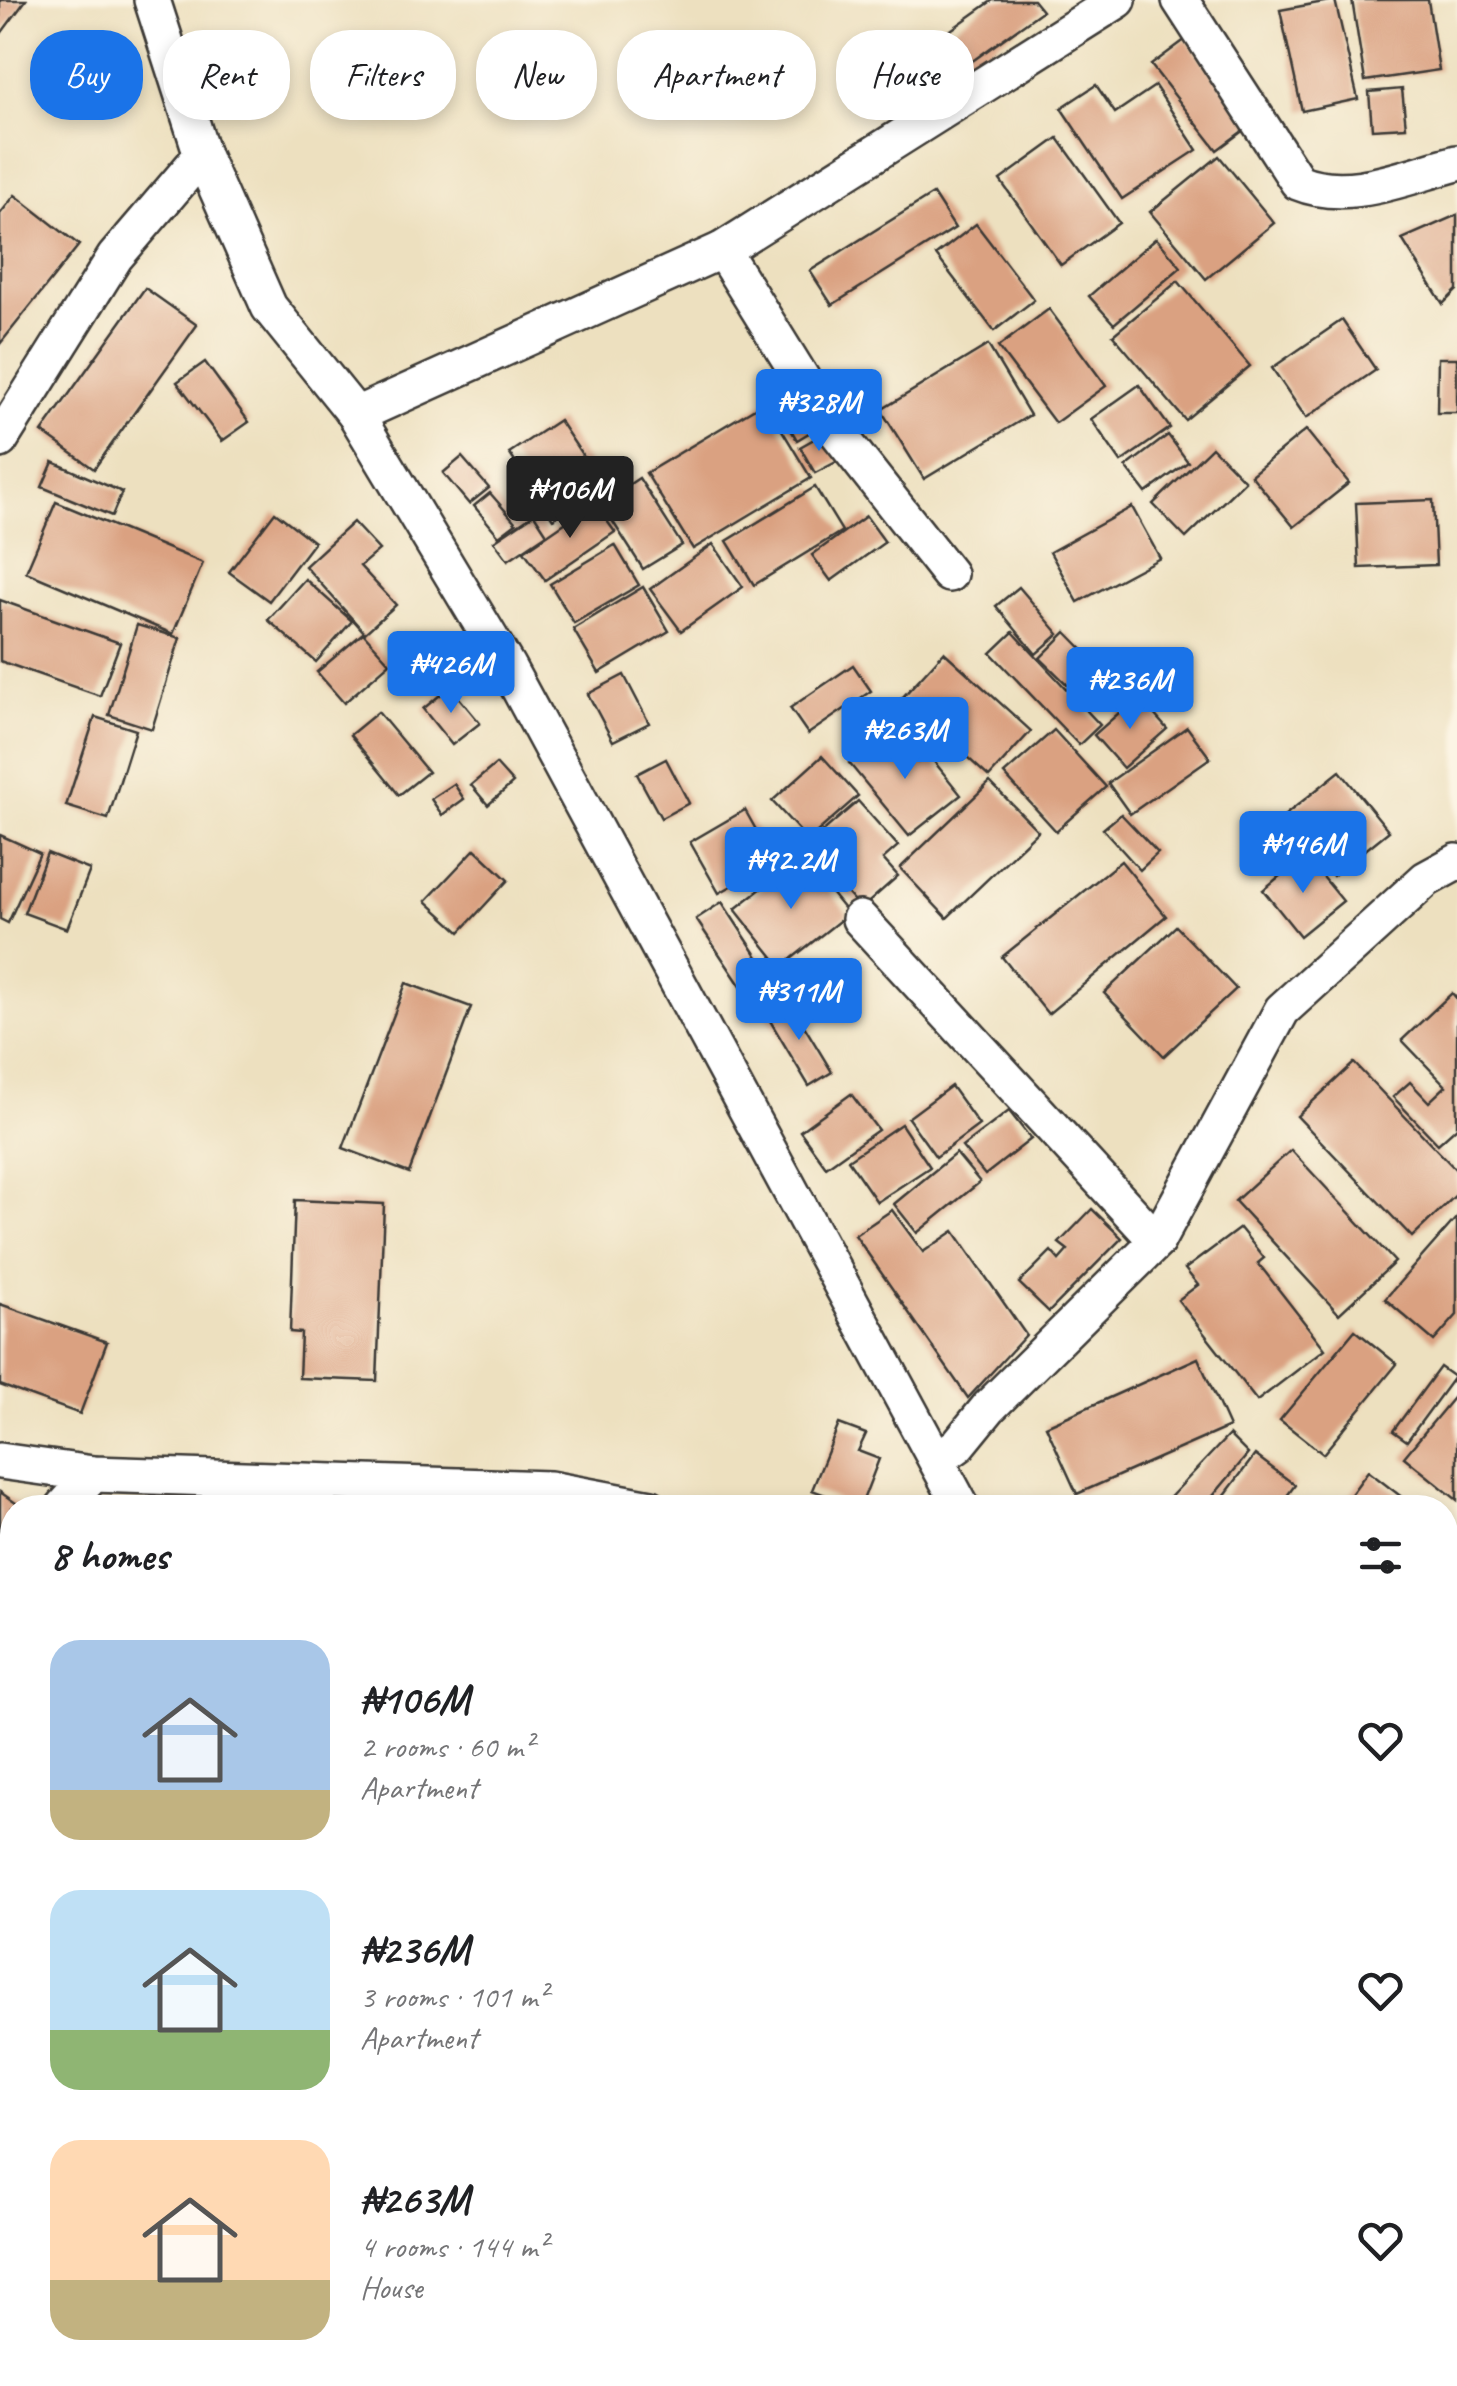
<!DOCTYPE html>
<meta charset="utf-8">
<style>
:root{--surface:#fff;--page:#f6f6f6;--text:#202124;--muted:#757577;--accent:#1a73e8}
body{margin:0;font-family:Caveat,sans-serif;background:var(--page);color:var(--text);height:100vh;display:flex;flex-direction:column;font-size:38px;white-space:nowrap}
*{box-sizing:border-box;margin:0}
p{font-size:32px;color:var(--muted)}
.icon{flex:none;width:55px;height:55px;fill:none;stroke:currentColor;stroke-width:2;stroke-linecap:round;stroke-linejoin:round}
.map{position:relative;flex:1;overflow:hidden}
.side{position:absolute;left:0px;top:1495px;width:1458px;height:892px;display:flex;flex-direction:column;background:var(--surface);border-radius:40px 40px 0 0;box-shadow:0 5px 15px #0003}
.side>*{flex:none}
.hud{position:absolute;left:30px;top:30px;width:1398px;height:90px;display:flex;gap:20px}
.price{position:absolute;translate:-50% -85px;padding:0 22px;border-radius:10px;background:var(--accent);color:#fff;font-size:32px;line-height:65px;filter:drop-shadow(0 2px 5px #0008)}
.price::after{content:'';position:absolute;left:50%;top:60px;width:30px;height:22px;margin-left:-15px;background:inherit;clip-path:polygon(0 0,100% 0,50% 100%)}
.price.on{background:#222;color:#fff}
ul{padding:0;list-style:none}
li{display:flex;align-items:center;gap:30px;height:250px;padding:0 50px}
li span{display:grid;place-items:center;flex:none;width:280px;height:200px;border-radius:30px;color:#555}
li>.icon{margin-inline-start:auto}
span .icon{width:120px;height:120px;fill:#fffc;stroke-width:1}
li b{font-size:42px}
h2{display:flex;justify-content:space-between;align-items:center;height:120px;padding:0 50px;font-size:42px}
.pill{padding:0 35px;border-radius:40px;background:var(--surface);box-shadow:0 5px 15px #0003;font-size:35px;line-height:90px}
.pill.on{background:var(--accent);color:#fff}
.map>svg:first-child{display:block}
.building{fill:#daa181}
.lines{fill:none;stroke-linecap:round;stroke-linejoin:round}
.street-casing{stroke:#3b3934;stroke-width:40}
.street{stroke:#fff;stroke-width:35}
</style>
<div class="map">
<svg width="1457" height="2386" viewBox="0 0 1457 2386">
<rect width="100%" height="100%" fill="#fcf5e5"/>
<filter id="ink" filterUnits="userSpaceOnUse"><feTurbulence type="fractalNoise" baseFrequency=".01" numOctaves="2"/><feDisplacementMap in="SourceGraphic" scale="20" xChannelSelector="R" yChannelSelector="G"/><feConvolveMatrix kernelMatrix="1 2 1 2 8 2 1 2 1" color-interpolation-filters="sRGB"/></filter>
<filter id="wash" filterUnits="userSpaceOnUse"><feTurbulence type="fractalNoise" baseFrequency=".0048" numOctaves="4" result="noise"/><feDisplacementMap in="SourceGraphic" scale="40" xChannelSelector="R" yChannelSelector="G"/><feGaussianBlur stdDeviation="2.25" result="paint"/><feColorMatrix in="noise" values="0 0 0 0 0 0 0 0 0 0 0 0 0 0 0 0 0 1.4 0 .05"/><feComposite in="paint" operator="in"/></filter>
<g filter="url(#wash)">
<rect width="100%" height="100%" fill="#ede0bf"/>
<g id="blocks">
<g class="building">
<path d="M0 0H26L0 35Z"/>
<path d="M993 0H1033L1042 11 939 85 917 54Z"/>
<path d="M1335 0 1358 99 1302 111 1280 10Z"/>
<path d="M1352 0H1428L1439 70 1365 81Z"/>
<path d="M1186 39 1252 124 1217 150 1151 65Z"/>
<path d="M1096 85 1115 113 1155 86 1197 150 1122 199 1061 108Z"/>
<path d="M1402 89 1406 127 1372 129 1369 92Z"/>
<path d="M1058 138 1119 223 1061 265 1000 180Z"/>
<path d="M1219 156 1274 223 1206 279 1150 212Z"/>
<path d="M933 194 955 228 832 305 810 271Z"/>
<path d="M15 195 79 245 0 344V214Z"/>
<path d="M1457 215V290L1443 304 1402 239Z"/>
<path d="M976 224 1034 300 994 331 936 255Z"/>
<path d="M1156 238 1181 267 1114 324 1089 296Z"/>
<path d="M1178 281 1250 366 1185 420 1113 335Z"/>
<path d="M145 288 197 325 94 469 42 432Z"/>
<path d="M1049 309 1106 386 1055 423 998 347Z"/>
<path d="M1342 320 1376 370 1306 418 1272 368Z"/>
<path d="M988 345 1030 415 924 479 881 410Z"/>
<path d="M1438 358H1457V413H1437Z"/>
<path d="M205 362 249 422 222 441 177 382Z"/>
<path d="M785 375 817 428 797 440 765 386Z"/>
<path d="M1139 385 1170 428 1121 462 1091 419Z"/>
<path d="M765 402 811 478 693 549 646 473Z"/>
<path d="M559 420 603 486 553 519 509 453Z"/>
<path d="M1306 430 1349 483 1294 527 1251 475Z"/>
<path d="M823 434 838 461 815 473 800 447Z"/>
<path d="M1168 435 1188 462 1146 493 1126 467Z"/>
<path d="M1212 447 1245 481 1186 538 1153 504Z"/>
<path d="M462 457 489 488 469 504 443 473Z"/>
<path d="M53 462 122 492 112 516 42 487Z"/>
<path d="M639 478 682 545 643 569 601 503Z"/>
<path d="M815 487 842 531 754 585 727 541Z"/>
<path d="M490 493 516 523 499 536 474 506Z"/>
<path d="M1433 500 1436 565 1359 568 1356 503Z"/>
<path d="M56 502 203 563 173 634 26 572Z"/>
<path d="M594 503 615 532 545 580 524 551Z"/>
<path d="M1132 507 1160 558 1078 602 1050 552Z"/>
<path d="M275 512 314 542 269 601 229 572Z"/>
<path d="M534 514 547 534 508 560 494 541Z"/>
<path d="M866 516 885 542 831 581 812 555Z"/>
<path d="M353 522 379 550 360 566 396 605 365 633 305 566Z"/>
<path d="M713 544 743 587 681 631 650 589Z"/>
<path d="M615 545 639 585 574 623 550 584Z"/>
<path d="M305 579 352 621 316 662 268 620Z"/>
<path d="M643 587 669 631 599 673 573 629Z"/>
<path d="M1019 587 1059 634 1036 654 996 606Z"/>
<path d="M0 600 120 643 100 696 0 661Z"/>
<path d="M137 625 180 638 152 729 109 715Z"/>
<path d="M1013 632 1100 725 1079 745 991 653Z"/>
<path d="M1066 632 1111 678 1086 703 1040 658Z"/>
<path d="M363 633 390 663 344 703 317 672Z"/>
<path d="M419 638 433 656 409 674 395 655Z"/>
<path d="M944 652 1031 731 989 777 902 698Z"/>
<path d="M853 665 871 691 808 734 790 708Z"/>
<path d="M624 675 649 723 613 741 588 694Z"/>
<path d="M450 687 480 723 452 745 423 709Z"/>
<path d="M1138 696 1167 729 1123 768 1094 735Z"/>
<path d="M378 712 428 772 399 795 350 735Z"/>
<path d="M95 717 136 730 108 819 66 806Z"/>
<path d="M1187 727 1210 758 1130 814 1108 783Z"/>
<path d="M891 729 918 762 928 754 961 795 909 836 849 763Z"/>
<path d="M1054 730 1106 787 1056 831 1004 774Z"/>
<path d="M822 756 858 796 808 840 772 801Z"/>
<path d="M666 759 689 803 661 818 637 774Z"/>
<path d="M496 764 513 783 488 805 471 785Z"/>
<path d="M1340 771 1389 831 1333 876 1284 816Z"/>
<path d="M990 782 1038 831 947 918 900 868Z"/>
<path d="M454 784 464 799 442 815 431 799Z"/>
<path d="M858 801 898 846 883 859 898 876 861 909 806 846Z"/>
<path d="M745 810 774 862 719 893 690 842Z"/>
<path d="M1121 814 1158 853 1140 870 1103 829Z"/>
<path d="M0 835 40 853 8 923 0 919Z"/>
<path d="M475 849 508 880 460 932 426 901Z"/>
<path d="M47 853 90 870 67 929 24 913Z"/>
<path d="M1305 855 1343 901 1300 936 1263 890Z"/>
<path d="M802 857 848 914 781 967 735 909Z"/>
<path d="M1121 861 1166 916 1048 1014 1002 957Z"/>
<path d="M722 902 779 989 754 1006 696 919Z"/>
<path d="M1176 926 1236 989 1164 1056 1104 993Z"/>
<path d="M406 983 471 1007 409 1173 343 1148Z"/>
<path d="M1452 993 1457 999V1127L1438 1144 1393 1097 1410 1082 1429 1102 1446 1086 1402 1040Z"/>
<path d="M789 1001 832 1072 809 1086 766 1014Z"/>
<path d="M1354 1063 1457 1171V1194L1412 1237 1297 1116Z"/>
<path d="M951 1086 979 1125 936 1157 908 1118Z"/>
<path d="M851 1094 878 1130 826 1167 800 1131Z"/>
<path d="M1009 1111 1031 1139 985 1175 962 1147Z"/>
<path d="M901 1124 930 1167 877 1202 848 1160Z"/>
<path d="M1291 1150 1395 1262 1339 1314 1235 1201Z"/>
<path d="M956 1153 980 1182 917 1233 894 1204Z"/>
<path d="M295 1200 384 1204 377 1381 299 1378 301 1333 290 1332Z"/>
<path d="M1092 1209 1122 1238 1049 1312 1019 1283 1051 1251 1059 1260 1068 1250 1059 1243Z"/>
<path d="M892 1210 923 1252 954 1231 1026 1335 968 1398 855 1235Z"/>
<path d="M1457 1217V1315L1434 1341 1385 1299Z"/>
<path d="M1240 1228 1264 1258 1258 1263 1325 1349 1257 1401 1178 1300 1198 1285 1185 1269Z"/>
<path d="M0 1304 107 1342 80 1414 0 1385Z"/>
<path d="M1355 1330 1397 1364 1323 1454 1280 1420Z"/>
<path d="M1198 1358 1229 1427 1077 1494 1046 1426Z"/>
<path d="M1440 1367 1454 1377 1407 1441 1393 1431Z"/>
<path d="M1457 1393V1500L1404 1457Z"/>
<path d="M839 1424 866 1434 858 1451 879 1459 860 1508 812 1490Z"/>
<path d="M1229 1435 1248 1454 1203 1508H1160Z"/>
<path d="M1255 1455 1295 1485 1278 1508H1215Z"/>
<path d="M1368 1471 1416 1508H1341Z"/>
<path d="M0 1492 23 1508H12V1516L0 1534Z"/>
<path d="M1448 1538 1457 1549V1607L1445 1620Z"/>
<path d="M0 1737 12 1743V1797L0 1824Z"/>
<path d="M1457 1757V1805L1445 1796V1773Z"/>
<path d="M12 1853V1892L0 1887Z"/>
<path d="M1453 1853 1457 1859V1943L1445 1951V1858Z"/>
<path d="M1457 1980V2072L1445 2080V1988Z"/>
<path d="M0 2021 12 2033V2049L0 2063Z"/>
<path d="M12 2083V2185L0 2198V2097Z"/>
<path d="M2 2208 12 2219V2241L0 2253Z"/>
<path d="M12 2281V2316L0 2329V2294Z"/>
<path d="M131 2375H159L173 2386H122Z"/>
<path d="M232 2375H291L279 2386H242Z"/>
<path d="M374 2375H400L394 2381 399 2386H362Z"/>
<path d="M414 2375H483L472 2386H402Z"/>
<path d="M623 2375H714L706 2386H629L620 2379Z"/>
<path d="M747 2375H759L775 2386H740Z"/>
<path d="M1182 2375H1258L1249 2386H1195Z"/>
</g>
</g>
</g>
<g filter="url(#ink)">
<use href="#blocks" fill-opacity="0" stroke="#3b3934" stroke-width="2.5"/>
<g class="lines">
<g class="street-casing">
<g id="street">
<path d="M152 0 202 155 269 307 356 415 507 666 962 1508"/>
<path d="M1180 0 1298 182C1349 203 1406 176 1457 163"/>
<path d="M722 250 826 418 949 574"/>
<path d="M356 415 722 250 1118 0"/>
<path d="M0 440 115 257 202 155"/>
<path d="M860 919 1157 1241"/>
<path d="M937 1460 958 1445 989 1407 1157 1241 1282 1010 1426 879 1457 862"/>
<path d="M0 1461 93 1474 549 1489 651 1508"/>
<path d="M63 1508 93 1474"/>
<path d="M0 1578 12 1564"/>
<path d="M0 1657 12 1665"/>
<path d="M1445 1711 1457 1714"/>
<path d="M0 1959 12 1969"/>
<path d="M1445 2275 1457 2294"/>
<path d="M511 2375 525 2386"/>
</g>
</g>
<use href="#street" class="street"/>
</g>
</g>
</svg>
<b class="price" style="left:819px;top:454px">₦328M</b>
<b class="price on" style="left:570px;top:541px">₦106M</b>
<b class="price" style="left:451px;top:716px">₦426M</b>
<b class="price" style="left:1130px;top:732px">₦236M</b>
<b class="price" style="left:905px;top:782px">₦263M</b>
<b class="price" style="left:1303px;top:896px">₦146M</b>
<b class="price" style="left:791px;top:912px">₦92.2M</b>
<b class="price" style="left:799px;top:1043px">₦311M</b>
<div class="hud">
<a class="pill on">Buy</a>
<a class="pill">Rent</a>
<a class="pill">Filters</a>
<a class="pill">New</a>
<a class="pill">Apartment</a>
<a class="pill">House</a>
</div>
<section class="side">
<h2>8 homes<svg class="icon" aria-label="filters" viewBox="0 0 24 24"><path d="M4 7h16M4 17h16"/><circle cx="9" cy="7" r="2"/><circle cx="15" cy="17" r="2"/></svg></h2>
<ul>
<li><span style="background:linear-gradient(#a9c7e8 75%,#c2b280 0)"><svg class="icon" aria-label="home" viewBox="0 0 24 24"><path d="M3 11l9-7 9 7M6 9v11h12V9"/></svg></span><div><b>₦106M</b><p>2 rooms · 60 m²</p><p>Apartment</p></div><svg class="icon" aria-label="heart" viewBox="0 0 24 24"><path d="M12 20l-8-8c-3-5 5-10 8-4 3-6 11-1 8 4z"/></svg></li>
<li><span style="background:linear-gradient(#bfe0f5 70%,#8fb573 0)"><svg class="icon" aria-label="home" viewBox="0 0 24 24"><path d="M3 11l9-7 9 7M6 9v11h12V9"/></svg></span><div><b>₦236M</b><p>3 rooms · 101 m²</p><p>Apartment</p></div><svg class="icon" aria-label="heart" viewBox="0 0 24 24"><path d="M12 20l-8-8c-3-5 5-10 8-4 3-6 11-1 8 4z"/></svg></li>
<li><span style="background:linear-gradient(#ffd9b3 70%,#c2b280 0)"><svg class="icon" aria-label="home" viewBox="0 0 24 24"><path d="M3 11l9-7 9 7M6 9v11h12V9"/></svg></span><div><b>₦263M</b><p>4 rooms · 144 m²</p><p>House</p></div><svg class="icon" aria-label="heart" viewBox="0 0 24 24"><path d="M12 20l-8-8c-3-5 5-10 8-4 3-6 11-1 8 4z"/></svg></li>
</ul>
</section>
</div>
